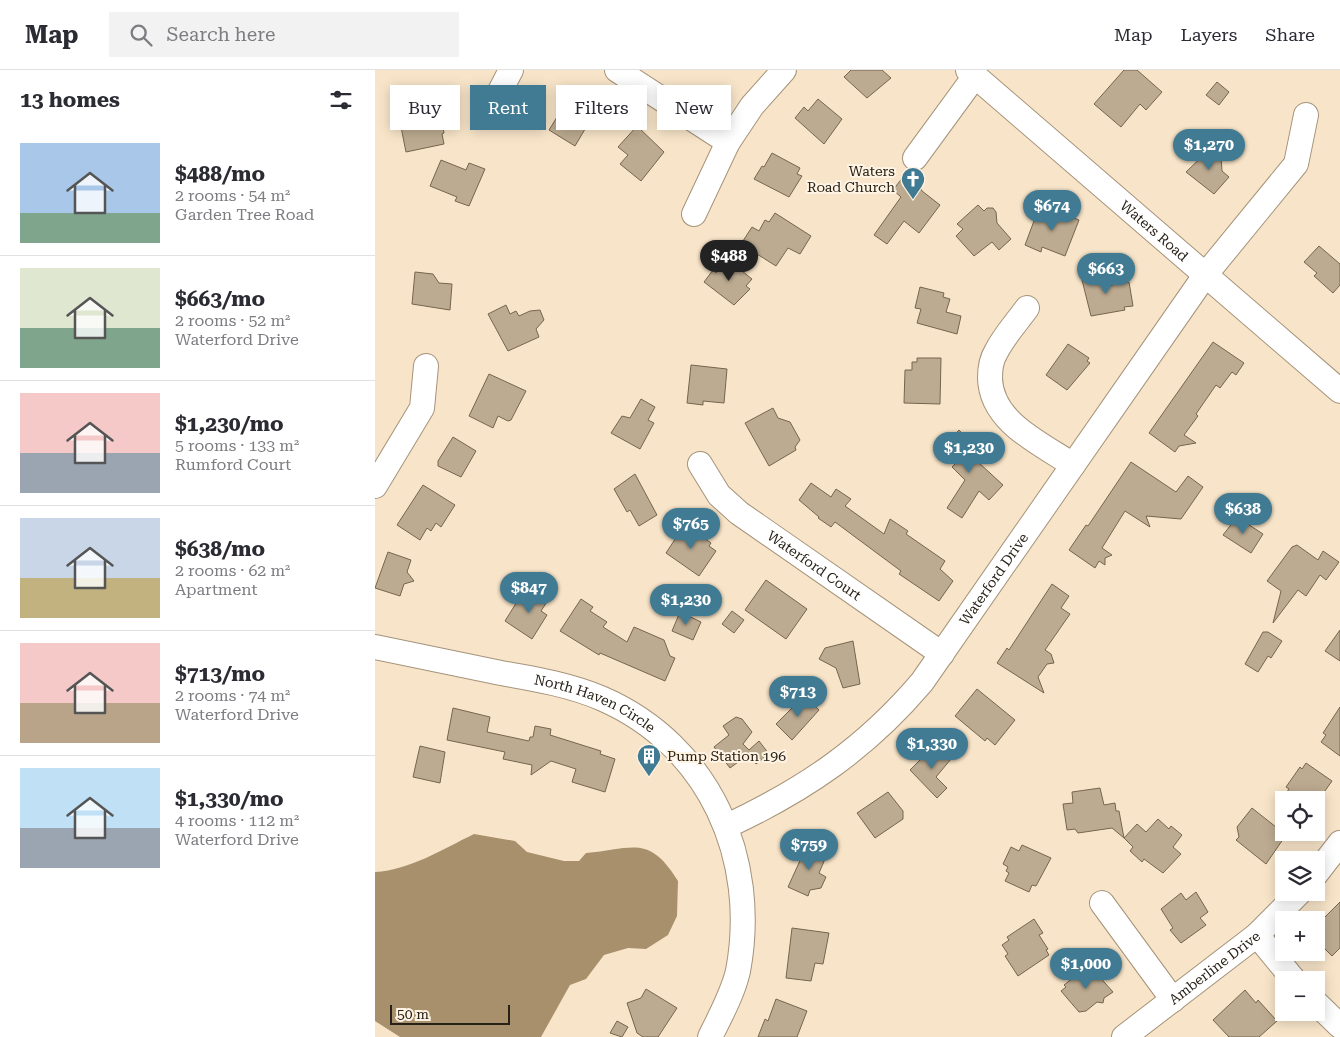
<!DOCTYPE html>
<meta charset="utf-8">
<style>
:root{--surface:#fff;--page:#f2f2f3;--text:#2b2b33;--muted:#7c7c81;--line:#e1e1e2;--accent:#407b93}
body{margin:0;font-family:"Roboto Serif",serif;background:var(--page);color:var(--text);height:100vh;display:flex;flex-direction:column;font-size:19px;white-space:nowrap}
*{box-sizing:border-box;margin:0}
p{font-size:16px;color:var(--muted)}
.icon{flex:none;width:28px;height:28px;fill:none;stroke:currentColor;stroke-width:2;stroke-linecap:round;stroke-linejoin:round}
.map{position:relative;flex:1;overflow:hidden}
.drawer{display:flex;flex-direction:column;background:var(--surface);width:375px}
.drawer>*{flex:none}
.banner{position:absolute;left:15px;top:15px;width:475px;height:45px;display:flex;gap:10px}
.tools{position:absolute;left:900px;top:721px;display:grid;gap:10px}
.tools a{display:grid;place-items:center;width:50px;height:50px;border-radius:0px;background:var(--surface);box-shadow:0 2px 12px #0003;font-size:25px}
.scale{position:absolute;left:15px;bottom:12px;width:120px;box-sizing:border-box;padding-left:5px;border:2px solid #282117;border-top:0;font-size:14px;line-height:18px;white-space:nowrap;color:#282117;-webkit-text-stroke:4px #fff3e3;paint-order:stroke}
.price{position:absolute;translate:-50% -42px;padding:0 11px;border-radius:18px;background:var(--accent);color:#fff;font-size:16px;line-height:32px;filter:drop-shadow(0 1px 2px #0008)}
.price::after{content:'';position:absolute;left:50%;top:30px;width:15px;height:11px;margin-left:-8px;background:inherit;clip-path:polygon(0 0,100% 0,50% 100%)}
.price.selected{background:#222;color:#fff}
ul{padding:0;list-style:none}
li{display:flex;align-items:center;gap:15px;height:125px;padding:0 20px}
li+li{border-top:1px solid var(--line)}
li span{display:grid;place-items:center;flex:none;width:140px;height:100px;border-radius:0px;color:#555}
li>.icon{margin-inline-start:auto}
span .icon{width:60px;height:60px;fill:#fffc;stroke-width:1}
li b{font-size:21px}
h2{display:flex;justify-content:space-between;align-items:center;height:60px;padding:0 20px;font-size:21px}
.tag{padding:0 18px;border-radius:0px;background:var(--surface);box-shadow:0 2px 12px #0003;font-size:18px;line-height:45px}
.tag.selected{background:var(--accent);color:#fff}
header{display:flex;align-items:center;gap:30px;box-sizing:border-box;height:70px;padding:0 25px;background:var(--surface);border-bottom:1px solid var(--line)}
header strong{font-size:24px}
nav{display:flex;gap:28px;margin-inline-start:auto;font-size:18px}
.search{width:350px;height:45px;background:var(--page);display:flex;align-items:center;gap:12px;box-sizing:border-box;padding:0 18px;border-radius:0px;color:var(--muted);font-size:19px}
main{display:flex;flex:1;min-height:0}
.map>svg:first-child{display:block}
.water{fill:#a9906c}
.building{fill:#bdab91;stroke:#76654d}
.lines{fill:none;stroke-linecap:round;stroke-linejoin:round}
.minor-casing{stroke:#a5937a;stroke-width:26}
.minor{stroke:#fff;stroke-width:24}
.labels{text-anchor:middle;stroke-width:4;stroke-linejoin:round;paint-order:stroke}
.poi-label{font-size:14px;fill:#282117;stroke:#fff3e3;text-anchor:end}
.street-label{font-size:14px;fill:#282117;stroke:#fff3e3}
</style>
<header>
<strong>Map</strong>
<div class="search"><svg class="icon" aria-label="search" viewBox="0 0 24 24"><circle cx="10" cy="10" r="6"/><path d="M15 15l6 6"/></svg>Search here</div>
<nav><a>Map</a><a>Layers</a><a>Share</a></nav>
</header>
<main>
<section class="drawer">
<h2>13 homes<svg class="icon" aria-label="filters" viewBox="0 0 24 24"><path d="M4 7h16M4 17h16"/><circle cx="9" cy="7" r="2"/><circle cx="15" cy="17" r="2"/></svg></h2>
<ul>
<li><span style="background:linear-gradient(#a9c7e8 70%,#7fa58c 0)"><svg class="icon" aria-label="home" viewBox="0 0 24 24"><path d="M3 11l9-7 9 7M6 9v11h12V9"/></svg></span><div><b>$488/mo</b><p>2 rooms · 54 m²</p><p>Garden Tree Road</p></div></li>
<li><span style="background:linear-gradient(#dfe7d0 60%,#7fa58c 0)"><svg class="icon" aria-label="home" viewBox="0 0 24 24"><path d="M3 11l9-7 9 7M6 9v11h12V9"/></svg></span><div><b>$663/mo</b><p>2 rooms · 52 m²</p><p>Waterford Drive</p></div></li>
<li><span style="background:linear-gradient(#f6c9c9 60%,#9aa5b1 0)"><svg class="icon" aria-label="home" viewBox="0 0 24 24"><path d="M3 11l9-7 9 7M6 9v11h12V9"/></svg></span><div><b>$1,230/mo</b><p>5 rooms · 133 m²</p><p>Rumford Court</p></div></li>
<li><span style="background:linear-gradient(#c9d6e8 60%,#c2b280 0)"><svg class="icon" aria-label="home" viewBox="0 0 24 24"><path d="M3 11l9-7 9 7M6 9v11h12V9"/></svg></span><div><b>$638/mo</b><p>2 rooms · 62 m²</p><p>Apartment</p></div></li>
<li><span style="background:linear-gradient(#f6c9c9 60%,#b9a48a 0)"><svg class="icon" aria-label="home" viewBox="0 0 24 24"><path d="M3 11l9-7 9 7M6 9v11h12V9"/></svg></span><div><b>$713/mo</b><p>2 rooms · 74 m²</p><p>Waterford Drive</p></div></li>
<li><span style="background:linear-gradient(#bfe0f5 60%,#9aa5b1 0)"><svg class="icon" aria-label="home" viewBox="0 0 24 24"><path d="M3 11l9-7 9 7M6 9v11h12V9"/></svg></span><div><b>$1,330/mo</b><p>4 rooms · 112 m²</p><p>Waterford Drive</p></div></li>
</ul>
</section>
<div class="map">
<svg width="965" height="967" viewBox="0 0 965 967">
<rect width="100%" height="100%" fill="#f8e5c9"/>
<path class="water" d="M99 764 140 771 152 782 189 791H204L211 783C258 779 274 764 303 811L302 846 293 865 271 879 253 878 229 885 211 909 195 915 166 967H25L0 951V802C35 800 68 779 99 764Z"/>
<g class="building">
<path d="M476 0H507L516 8 492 28 469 7Z"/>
<path d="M749 0H762L787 22 771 40 765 34 746 57 719 34Z"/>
<path d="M842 12 854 22 844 35 831 25Z"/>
<path d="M199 20 206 25 207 22 234 39 225 54 216 49 200 76 174 60Z"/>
<path d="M62 27 69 63 67 64 69 74 31 82 25 52 34 50 31 33Z"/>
<path d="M443 29 467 49 449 74 420 48 429 37 433 41Z"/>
<path d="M262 56 289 82 266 111 245 94 253 85 243 77Z"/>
<path d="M837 77 846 85 847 101 854 107 839 124 811 102Z"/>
<path d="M397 83 425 98 422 104 427 106 414 127 379 109 387 96 389 97Z"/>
<path d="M66 90 91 100 94 93 110 99 94 136 80 131 82 127 55 116Z"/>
<path d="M528 107 533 111 542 112 547 121 565 135 544 163 529 151 512 174 499 165 526 127 518 120Z"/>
<path d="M603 135 609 141 612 138H618L621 142 622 153 636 169 624 180 617 172 599 186 581 166 588 159 582 154Z"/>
<path d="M670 137 704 150 690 186 667 177 666 182 650 175 662 143 667 145Z"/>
<path d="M400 143 436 166 425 184 413 178 401 196 366 174 377 157 384 161 390 150 394 152Z"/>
<path d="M944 176 965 194V215L958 223 939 206 942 203 929 192Z"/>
<path d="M352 189 377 209 371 216 375 219 359 235 329 212 338 200 341 203Z"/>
<path d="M40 202 58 204 64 213 77 214 75 240 37 234Z"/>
<path d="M726 202 727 211 734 209 736 215 754 212 758 236 749 237 750 240 716 246 706 206Z"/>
<path d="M545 217 569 223 568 227 575 229 571 242 586 246 582 264 542 253 546 239 540 238Z"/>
<path d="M131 235 135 244 141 241 144 246 155 241 165 240 169 250 161 259 164 267 133 281 113 244Z"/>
<path d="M838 272 869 293 861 305 857 302 845 318 841 315 821 344 823 346 809 365 821 373 804 376 800 382 774 363Z"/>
<path d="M693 274 714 288 712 291 715 293 692 320 671 305Z"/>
<path d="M542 288H566L565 334 529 333 530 300H537V292H542Z"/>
<path d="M316 295 352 299 349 333 328 331V335L312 333Z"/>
<path d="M114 304 151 321 136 350 133 351 123 346 118 358 94 346Z"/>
<path d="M266 329 280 337 273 350 279 353 265 379 236 363 247 346 255 348Z"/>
<path d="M398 338 403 348 415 352 425 370 420 377 421 380 394 396 370 353Z"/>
<path d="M584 360 608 386 603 392 628 415 614 430 604 421 587 448 572 438 590 410 577 397 582 392 568 377Z"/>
<path d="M78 367 101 381 86 407 63 396V391Z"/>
<path d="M756 392 801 422 813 406 828 417 806 449 771 446 775 457 750 441 727 478 737 485 730 488V495L724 491 720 498 694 480 711 455 713 456Z"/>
<path d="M260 404 282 445 264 456 255 440 252 442 239 419Z"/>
<path d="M436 413 456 427 461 419 476 429 470 436 509 464 515 449 533 461 531 464 570 491 565 499 578 511 564 531 524 504 526 501 460 452 456 457 443 448 444 447 424 430Z"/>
<path d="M48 415 80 435 66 457 61 453 56 461 52 458 45 470 22 455Z"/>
<path d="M862 447 888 464 876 483 848 465Z"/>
<path d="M310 454 336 473 334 476 341 481 324 506 291 483Z"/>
<path d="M922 475 943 490 948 481 964 492 951 510 945 505 931 526 923 520 898 553 906 521 892 511 917 477Z"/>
<path d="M13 482 36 490 32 502 39 511 29 514 25 526 0 518Z"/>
<path d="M391 510 432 539 411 569 370 540Z"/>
<path d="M677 514 694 526 686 538 695 544 670 580 676 584 679 593 672 594 663 607 669 623 622 593 632 578 634 580Z"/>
<path d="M163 515 165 528 177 524 166 541 172 545 157 569 130 551 145 527 152 532Z"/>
<path d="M206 529 218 537 215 541 232 552 228 557 252 572 259 557 289 570 295 586 300 588 290 611 225 583 224 585 185 561Z"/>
<path d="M357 541 369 550 359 563 347 554Z"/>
<path d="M305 542 326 552 318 570 297 561Z"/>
<path d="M965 560V591L950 581Z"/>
<path d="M888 562H893L907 571 896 588 893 586 883 602 870 594Z"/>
<path d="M478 571 485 614 468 618 461 598 444 589 450 578Z"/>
<path d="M602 619 640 650 620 675 612 668 610 671 580 646Z"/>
<path d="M429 626 444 640 417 670 401 654Z"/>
<path d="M965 637V686L946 672 951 665 948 663Z"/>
<path d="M78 638 115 647 112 662 154 671 155 667H158L160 656 176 659 175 665 226 681 225 684 240 689 230 722 197 712 201 699 176 691 156 705 157 695 128 689 130 682 72 670Z"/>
<path d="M361 647 367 649 377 662 368 674 374 680 384 671 394 684 381 694 374 684 355 698 339 677 354 665 348 656Z"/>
<path d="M562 673 576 689 561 707 572 718 562 728 535 700Z"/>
<path d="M45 676 70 682 65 713 38 707Z"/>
<path d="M931 693 957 711 947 725 944 723 939 730H906L914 719 911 717 925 697 927 699Z"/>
<path d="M725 718 729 735 740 733 741 741H744L749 768 737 758 703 763 700 759 692 760 688 734 698 733 697 722Z"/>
<path d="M513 722 528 741V749L500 768 482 743Z"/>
<path d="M877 738 911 765 891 794 861 770 864 767 862 757Z"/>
<path d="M783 749 794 759 796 756 807 765 798 777 806 784 788 803 769 789 767 792 755 781 758 777 749 768 762 754 771 762Z"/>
<path d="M433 773 453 782 444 803 451 807 446 818 435 820 433 826 413 817Z"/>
<path d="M647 775 676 788 661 816 657 815 654 822 630 811 634 803 631 801 633 797 628 794 636 777 644 781Z"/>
<path d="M821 822 833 842 825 848 831 855 806 873 795 860 798 858 786 839 806 823 811 830Z"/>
<path d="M965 832V878L957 886 941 870V860L948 853 946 851Z"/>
<path d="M659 849 668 863 664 865 673 879 671 880 674 885 643 906 630 886 633 884 627 875 634 870 632 867Z"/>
<path d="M417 858 454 863 448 894 440 893 436 911 411 908Z"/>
<path d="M714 895 738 922 729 928 728 933 722 932 711 941 704 942 686 921 691 917 689 915Z"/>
<path d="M271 919 302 938 283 967H268L262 963 252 933 266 928Z"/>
<path d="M870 920 881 933 883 930 902 951 884 967H854L838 950Z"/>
<path d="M401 929 432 941 422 967H383L390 949 393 951Z"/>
<path d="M242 951 253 957 247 967 235 963Z"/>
</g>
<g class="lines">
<g class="minor-casing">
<g id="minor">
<path d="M242 0 353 72"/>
<path id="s1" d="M593 0 965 321"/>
<path d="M123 25 136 0"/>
<path d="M540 88 600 6"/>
<path d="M319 144 353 72 377 36 409 0"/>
<path d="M652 238C642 252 629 266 621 282 616 290 615 298 615 308 616 352 665 373 698 395"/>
<path id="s2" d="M325 394 344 425 364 443 567 584"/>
<path d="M0 416 47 338 51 296"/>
<path id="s3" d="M0 577C42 586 84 594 126 603 160 609 196 615 228 629 335 676 384 789 363 901 358 923 345 947 335 967"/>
<path id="s4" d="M352 756C431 719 491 678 547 612L831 204 921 94 931 45"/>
<path d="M941 804 965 773"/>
<path d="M727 833 798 930"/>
<path d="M882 865 919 910"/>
<path d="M941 933 965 956"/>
<path id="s5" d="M749 967 882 865 925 822"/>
</g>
</g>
<use href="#minor" class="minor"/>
</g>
<defs>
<g id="church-pin" transform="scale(1.25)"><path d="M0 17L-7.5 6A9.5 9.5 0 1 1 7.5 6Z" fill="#407b93" stroke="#fff3e3"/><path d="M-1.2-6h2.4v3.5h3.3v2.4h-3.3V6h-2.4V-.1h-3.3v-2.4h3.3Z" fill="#fff"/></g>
<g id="building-pin" transform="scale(1.25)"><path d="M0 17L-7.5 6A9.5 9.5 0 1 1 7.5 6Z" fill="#407b93" stroke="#fff3e3"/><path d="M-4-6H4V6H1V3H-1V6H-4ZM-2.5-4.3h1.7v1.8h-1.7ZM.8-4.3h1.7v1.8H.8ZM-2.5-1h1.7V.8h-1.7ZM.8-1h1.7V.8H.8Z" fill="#fff"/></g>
</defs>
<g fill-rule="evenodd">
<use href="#church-pin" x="538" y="109"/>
<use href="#building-pin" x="274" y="686"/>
</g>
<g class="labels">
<g class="poi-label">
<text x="520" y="106">Waters<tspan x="520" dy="16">Road Church</tspan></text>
<text x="292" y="691" text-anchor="start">Pump Station 196</text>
</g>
<g class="street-label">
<text dy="5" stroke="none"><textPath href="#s1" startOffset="246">Waters Road</textPath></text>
<text dy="5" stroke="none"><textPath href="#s2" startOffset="155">Waterford Court</textPath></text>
<text dy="5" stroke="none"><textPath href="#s4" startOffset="370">Waterford Drive</textPath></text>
<text dy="5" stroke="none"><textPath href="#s3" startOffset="228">North Haven Circle</textPath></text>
<text dy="5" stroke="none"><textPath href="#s5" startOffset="114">Amberline Drive</textPath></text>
</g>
</g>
</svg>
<div class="tools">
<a><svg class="icon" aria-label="locate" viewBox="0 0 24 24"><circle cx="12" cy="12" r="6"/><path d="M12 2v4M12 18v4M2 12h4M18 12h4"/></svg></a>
<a><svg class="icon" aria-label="layers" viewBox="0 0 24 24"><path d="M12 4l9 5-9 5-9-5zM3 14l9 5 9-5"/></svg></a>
<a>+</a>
<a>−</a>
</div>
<div class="scale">50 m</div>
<b class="price" style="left:834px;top:101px">$1,270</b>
<b class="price" style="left:677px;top:162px">$674</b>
<b class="price selected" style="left:354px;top:212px">$488</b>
<b class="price" style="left:731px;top:225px">$663</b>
<b class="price" style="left:594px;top:404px">$1,230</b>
<b class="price" style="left:868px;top:465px">$638</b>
<b class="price" style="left:316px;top:480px">$765</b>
<b class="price" style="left:154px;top:544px">$847</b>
<b class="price" style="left:311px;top:556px">$1,230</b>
<b class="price" style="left:423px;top:648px">$713</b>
<b class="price" style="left:557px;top:700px">$1,330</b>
<b class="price" style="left:434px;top:801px">$759</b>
<b class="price" style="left:711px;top:920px">$1,000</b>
<div class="banner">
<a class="tag">Buy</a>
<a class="tag selected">Rent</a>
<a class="tag">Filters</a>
<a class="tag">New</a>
</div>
</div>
</main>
